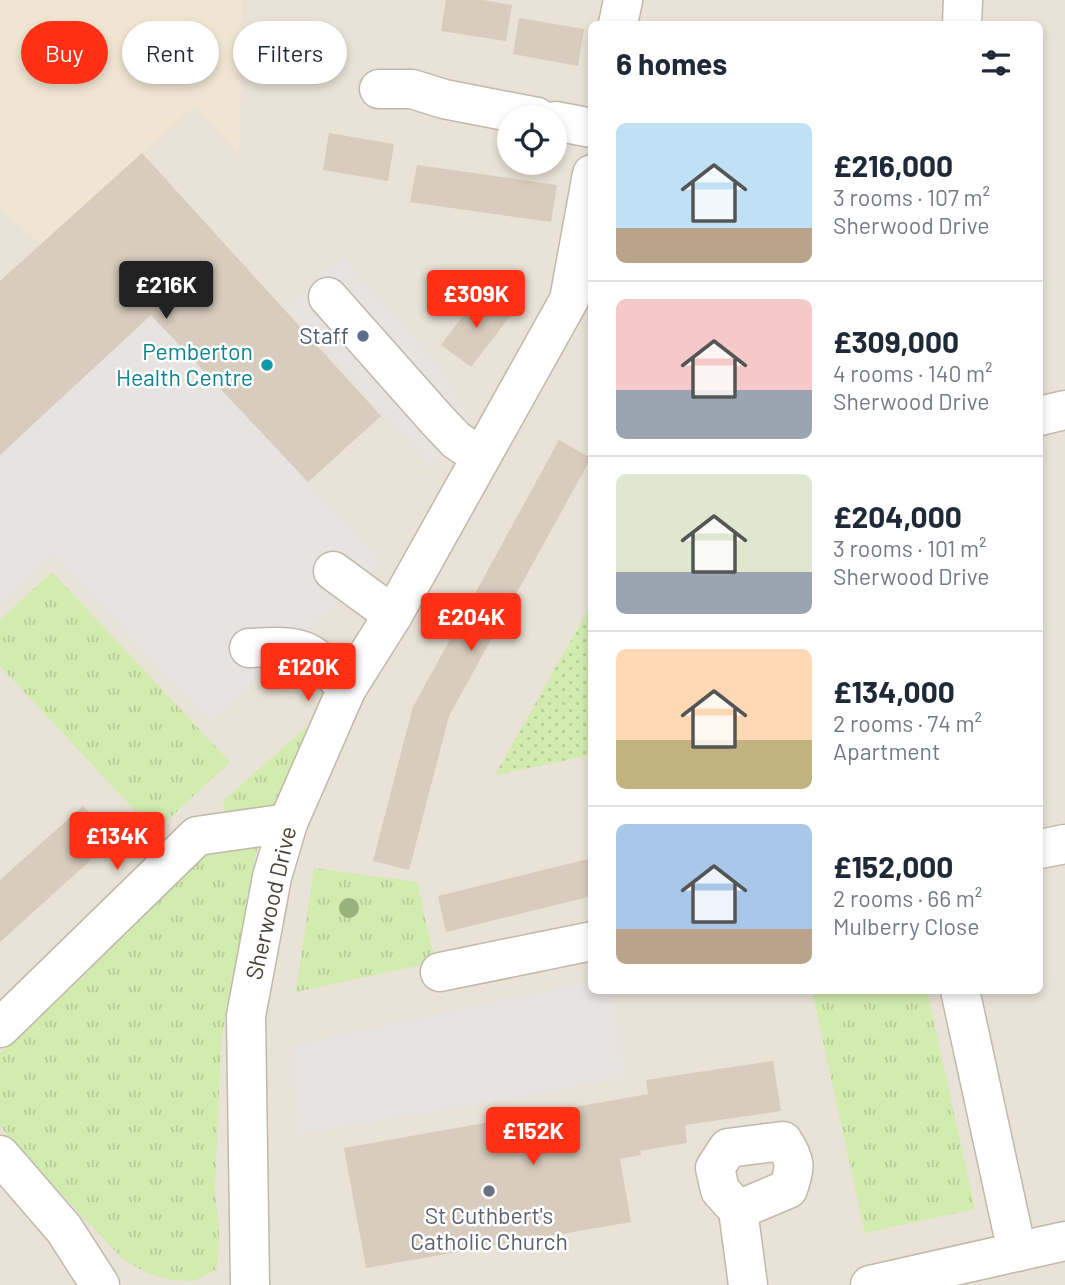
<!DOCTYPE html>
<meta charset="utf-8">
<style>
:root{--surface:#fff;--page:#f2f2f3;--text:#1f2937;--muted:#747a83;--line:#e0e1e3;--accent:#ff3015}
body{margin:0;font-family:Barlow,sans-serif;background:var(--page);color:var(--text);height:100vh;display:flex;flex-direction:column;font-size:26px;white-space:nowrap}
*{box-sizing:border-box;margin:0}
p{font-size:23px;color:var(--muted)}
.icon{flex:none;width:38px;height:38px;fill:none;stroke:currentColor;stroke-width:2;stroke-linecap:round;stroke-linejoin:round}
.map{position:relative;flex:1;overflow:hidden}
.sheet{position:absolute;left:588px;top:21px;width:455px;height:973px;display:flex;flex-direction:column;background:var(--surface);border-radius:10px;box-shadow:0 4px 10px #0003}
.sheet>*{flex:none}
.hud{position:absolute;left:21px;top:21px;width:462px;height:63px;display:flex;gap:14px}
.fabs{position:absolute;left:497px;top:105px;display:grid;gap:14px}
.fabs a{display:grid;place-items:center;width:70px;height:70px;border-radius:50%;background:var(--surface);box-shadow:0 4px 10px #0003;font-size:35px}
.price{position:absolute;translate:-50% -60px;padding:0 16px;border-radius:7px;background:var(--accent);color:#fff;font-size:23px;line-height:46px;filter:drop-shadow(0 2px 4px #0008)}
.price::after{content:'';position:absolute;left:50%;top:42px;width:21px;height:16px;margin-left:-10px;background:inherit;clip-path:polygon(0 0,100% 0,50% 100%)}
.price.current{background:#222;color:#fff}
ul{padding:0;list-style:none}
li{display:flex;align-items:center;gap:21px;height:175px;padding:0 28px}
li+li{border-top:2px solid var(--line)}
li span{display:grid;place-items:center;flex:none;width:196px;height:140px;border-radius:10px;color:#555}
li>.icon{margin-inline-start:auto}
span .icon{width:84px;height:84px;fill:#fffc;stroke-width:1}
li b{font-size:30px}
h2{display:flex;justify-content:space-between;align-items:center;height:84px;padding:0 28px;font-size:30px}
.pill{padding:0 24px;border-radius:32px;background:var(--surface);box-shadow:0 4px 10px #0003;font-size:24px;line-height:63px}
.pill.current{background:var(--accent);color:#fff}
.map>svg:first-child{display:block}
.residential{fill:#e9e2d6;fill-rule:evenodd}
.education{fill:#efe5d1}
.grass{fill:url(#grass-tufts)}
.garden{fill:url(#garden-dots)}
.parking{fill:#e6e3e0}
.building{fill:#d7ccbd}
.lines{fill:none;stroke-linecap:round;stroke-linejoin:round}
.minor-casing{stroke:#c1b8aa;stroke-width:41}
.minor{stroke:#fff;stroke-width:38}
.tree{fill:#97b27d}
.service-dot{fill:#5c6f8a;stroke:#fff;stroke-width:2.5}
.culture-dot{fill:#0f9aa8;stroke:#fff;stroke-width:2.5}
.worship-dot{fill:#6b7280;stroke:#fff;stroke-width:2.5}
.labels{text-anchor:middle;stroke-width:5;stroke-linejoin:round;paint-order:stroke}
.service-label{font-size:23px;fill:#4e5e75;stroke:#fff;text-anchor:end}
.culture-label{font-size:23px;fill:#0d838f;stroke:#fff;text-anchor:end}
.street-label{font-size:23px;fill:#494136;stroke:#fff}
.worship-label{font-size:23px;fill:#5b616d;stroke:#fff}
</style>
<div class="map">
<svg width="1065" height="1285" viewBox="0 0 1065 1285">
<defs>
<pattern id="grass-tufts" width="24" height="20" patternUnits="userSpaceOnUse" patternTransform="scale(1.75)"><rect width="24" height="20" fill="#d2ebaf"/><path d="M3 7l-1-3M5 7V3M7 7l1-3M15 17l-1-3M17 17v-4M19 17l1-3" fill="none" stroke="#b6cb97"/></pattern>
<pattern id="garden-dots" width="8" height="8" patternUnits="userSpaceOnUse" patternTransform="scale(1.75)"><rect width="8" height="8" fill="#d2ebaf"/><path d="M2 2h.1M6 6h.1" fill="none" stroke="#b6cb97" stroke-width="1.8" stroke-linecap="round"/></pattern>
</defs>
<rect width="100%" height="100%" fill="#f5f1e8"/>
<path class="residential" d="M0 0H1065V1285H0ZM592 24H1040V990H592ZM509 117H555V163H509Z"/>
<path class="education" d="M0 0H242L239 155 195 106 40 244 0 208Z"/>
<g class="grass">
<path d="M52 572 230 762 155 832 0 666V620Z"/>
<path d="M310 724 266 821 223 818 224 800Z"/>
<path d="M258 844 221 1041 215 1190 219 1232 217 1269 194 1281 170 1280 146 1273 123 1259 13 1143 0 1125V1053L208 852Z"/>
<path d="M314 868 417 882 435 962 296 992Z"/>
<path d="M812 991H927L975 1209 865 1233Z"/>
</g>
<path class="garden" d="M591 605V755L495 775Z"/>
<g class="parking">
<path d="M343 257 441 367 469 423 430 468 285 305Z"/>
<path d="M151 315 382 562 210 723 53 556 0 606V455Z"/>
<path d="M591 981 592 990 613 991 626 1078 296 1136 292 1045Z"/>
</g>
<g class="building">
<path d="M446 0H483L512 5 506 41 441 31Z"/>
<path d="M519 18 584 29 578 66 513 54Z"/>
<path d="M329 133 394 144 388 181 323 170Z"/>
<path d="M142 153 381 416 308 482 151 315 0 455V281Z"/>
<path d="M417 165 557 185 551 222 410 202Z"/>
<path d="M481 292 511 315 471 367 441 345Z"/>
<path d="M559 440 591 458 449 716 409 870 373 861 413 707Z"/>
<path d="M83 806 113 840 0 942V880Z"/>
<path d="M592 858V896L446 932 438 896Z"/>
<path d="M773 1061 781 1111 685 1125 687 1143 640 1151 641 1155 620 1159 631 1222 366 1268 344 1148 648 1094 646 1080Z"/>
</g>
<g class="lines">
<g class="minor-casing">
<g id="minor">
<path d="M618 24 623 0"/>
<path d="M962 24 963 0"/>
<path d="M379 89H412L444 99 537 117"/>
<path d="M555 121 592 128"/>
<path d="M328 297 437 420 456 440 481 457"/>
<path d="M1040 416 1065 410"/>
<path d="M333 571 393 615"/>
<path d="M249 648C307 645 307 647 347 688"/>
<path d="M1040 849 1065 844"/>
<path d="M440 972 592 941"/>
<path d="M960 990 1017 1252"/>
<path d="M0 1028 197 836 288 823"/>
<path d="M0 1155 64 1229 100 1285"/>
<path d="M738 1210 788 1189C796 1167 796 1161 783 1141L728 1148 715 1168 720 1190 738 1210 748 1285"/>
<path d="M250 1285 246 1016 272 877 288 823 347 688 393 615 569 300 592 174"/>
<path d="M870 1285 1065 1241"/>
</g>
</g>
<use href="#minor" class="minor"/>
</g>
<circle class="tree" cx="349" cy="908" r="10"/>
<circle class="service-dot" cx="363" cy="336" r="7"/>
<circle class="culture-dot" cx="267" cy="365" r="7"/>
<circle class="worship-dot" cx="489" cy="1191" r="7"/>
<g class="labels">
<g class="service-label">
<text x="349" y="344">Staff</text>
</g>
<g class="culture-label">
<text x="253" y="360">Pemberton<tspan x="253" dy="26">Health Centre</tspan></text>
</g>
<g class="street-label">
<text transform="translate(271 903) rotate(-77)" y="8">Sherwood Drive</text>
</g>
<g class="worship-label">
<text x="489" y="1224">St Cuthbert's<tspan x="489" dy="26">Catholic Church</tspan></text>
</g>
</g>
</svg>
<div class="fabs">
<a><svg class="icon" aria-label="locate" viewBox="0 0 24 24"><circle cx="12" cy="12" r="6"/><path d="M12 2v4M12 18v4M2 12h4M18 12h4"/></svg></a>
</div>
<b class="price current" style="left:166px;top:321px">£216K</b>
<b class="price" style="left:476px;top:330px">£309K</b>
<b class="price" style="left:471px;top:653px">£204K</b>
<b class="price" style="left:308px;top:703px">£120K</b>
<b class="price" style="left:117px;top:872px">£134K</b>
<b class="price" style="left:533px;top:1167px">£152K</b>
<div class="hud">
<a class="pill current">Buy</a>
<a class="pill">Rent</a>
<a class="pill">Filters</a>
</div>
<section class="sheet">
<h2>6 homes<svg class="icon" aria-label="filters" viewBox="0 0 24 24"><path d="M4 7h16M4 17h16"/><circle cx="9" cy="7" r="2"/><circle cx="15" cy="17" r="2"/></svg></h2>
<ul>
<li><span style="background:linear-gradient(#bfe0f5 75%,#b9a48a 0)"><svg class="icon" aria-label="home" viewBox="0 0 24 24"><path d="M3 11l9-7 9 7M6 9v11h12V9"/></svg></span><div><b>£216,000</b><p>3 rooms · 107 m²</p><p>Sherwood Drive</p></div></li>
<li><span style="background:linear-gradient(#f6c9c9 65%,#9aa5b1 0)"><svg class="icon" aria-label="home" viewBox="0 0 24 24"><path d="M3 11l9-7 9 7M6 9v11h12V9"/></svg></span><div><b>£309,000</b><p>4 rooms · 140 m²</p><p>Sherwood Drive</p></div></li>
<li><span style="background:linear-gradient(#dfe7d0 70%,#9aa5b1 0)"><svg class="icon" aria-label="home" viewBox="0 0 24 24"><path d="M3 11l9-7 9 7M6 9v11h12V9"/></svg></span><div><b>£204,000</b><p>3 rooms · 101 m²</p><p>Sherwood Drive</p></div></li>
<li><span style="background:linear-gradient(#ffd9b3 65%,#c2b280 0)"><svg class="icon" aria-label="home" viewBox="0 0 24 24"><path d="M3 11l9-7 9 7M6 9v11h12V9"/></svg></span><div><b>£134,000</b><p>2 rooms · 74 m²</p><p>Apartment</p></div></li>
<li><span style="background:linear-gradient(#a9c7e8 75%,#b9a48a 0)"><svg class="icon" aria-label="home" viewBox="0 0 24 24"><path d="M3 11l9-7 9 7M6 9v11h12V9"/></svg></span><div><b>£152,000</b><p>2 rooms · 66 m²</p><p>Mulberry Close</p></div></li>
</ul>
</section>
</div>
